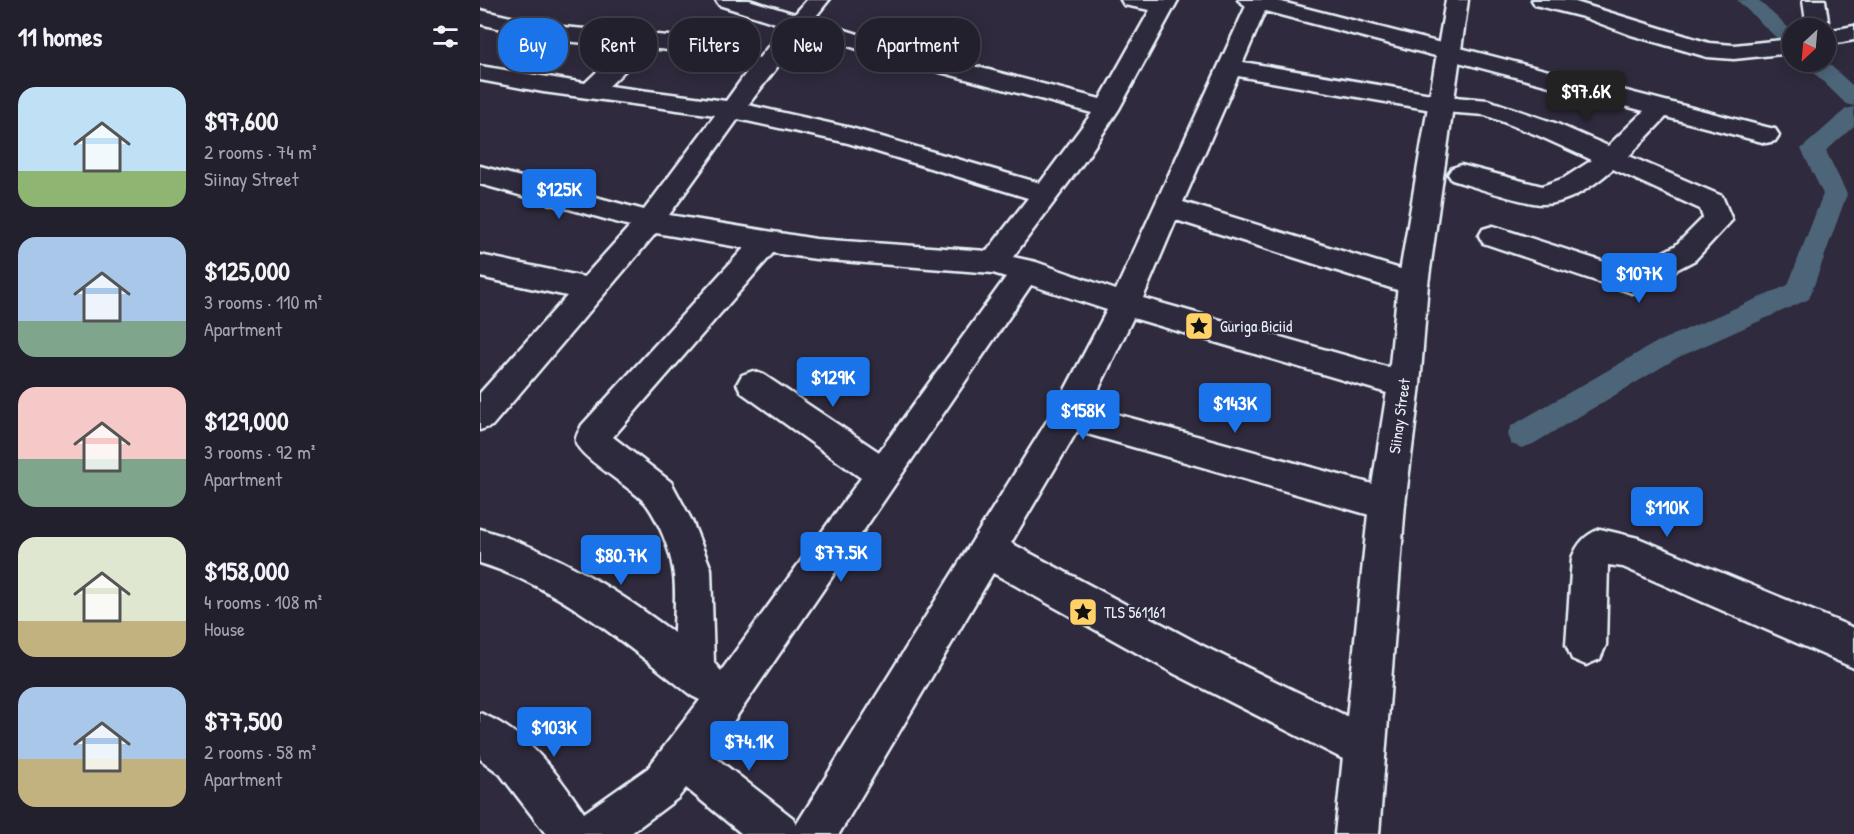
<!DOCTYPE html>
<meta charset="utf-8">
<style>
:root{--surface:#23202e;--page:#2b2836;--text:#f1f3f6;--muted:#a3a3aa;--line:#403e4a;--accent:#1a73e8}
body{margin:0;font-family:"Patrick Hand",sans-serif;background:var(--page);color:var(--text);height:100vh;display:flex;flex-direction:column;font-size:22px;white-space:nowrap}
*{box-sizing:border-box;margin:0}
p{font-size:20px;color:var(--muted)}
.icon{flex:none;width:33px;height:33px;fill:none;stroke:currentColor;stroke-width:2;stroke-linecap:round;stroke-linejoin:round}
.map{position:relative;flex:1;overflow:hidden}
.drawer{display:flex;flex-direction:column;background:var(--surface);width:480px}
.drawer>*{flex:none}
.banner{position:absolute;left:18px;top:18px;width:570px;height:54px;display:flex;gap:12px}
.needle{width:39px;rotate:206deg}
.tools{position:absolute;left:1302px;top:18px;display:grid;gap:12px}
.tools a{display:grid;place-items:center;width:54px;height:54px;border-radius:50%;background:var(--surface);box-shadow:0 3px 15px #0003,0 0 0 2px var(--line);font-size:30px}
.price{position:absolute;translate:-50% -51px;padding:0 14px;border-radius:6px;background:var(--accent);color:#fff;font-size:20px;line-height:39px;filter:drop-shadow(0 2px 3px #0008)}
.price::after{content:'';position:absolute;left:50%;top:36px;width:18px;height:14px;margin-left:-9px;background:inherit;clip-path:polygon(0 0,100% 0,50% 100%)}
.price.active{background:#222;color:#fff}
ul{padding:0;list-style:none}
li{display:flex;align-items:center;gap:18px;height:150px;padding:0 18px}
li span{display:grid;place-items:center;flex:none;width:168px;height:120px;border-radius:18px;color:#555}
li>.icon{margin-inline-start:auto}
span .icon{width:72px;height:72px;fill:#fffc;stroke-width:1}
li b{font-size:26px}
h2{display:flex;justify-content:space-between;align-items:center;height:72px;padding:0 18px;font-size:26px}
.tag{padding:0 21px;border-radius:24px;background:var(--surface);box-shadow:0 3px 15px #0003,0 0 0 2px var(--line);font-size:21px;line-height:54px}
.tag.active{background:var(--accent);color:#fff}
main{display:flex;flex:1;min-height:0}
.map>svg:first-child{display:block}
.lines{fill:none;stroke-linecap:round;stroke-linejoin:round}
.canal{fill:#4e6579;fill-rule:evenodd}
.minor-casing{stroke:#e8f1f8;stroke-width:5}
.tertiary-casing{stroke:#e8f1f8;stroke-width:5}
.minor{fill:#2f2a3d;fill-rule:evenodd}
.tertiary{fill:#2f2a3d;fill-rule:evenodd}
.labels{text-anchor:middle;stroke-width:4.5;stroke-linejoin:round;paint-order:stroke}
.poi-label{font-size:16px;fill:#e8f1f8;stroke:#2f2a3d;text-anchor:start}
.street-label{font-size:16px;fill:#e8f1f8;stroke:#2f2a3d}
</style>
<main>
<section class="drawer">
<h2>11 homes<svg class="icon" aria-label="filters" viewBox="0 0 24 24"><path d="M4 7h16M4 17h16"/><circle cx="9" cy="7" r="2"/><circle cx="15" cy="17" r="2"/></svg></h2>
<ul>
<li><span style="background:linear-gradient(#bfe0f5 70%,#8fb573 0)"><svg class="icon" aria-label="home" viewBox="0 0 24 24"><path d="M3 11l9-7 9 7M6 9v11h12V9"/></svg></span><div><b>$97,600</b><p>2 rooms · 74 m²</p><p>Siinay Street</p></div></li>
<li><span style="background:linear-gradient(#a9c7e8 70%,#7fa58c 0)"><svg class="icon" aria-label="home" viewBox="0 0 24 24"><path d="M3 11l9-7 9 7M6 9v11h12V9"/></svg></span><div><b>$125,000</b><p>3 rooms · 110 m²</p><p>Apartment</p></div></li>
<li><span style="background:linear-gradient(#f6c9c9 60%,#7fa58c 0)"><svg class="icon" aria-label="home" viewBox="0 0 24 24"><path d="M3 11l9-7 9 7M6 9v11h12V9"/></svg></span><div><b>$129,000</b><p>3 rooms · 92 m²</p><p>Apartment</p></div></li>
<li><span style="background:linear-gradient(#dfe7d0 70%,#c2b280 0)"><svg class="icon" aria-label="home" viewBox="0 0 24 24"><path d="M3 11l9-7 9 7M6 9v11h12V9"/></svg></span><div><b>$158,000</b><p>4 rooms · 108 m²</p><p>House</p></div></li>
<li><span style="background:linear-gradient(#a9c7e8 60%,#c2b280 0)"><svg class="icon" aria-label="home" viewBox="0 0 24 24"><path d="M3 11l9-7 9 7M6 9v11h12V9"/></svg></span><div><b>$77,500</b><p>2 rooms · 58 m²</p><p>Apartment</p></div></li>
</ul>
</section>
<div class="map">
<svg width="1374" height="834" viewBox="0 0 1374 834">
<rect width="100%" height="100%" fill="#2f2a3d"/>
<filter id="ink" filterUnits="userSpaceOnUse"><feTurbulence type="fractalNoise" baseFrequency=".0167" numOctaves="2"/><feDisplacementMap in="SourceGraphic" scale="12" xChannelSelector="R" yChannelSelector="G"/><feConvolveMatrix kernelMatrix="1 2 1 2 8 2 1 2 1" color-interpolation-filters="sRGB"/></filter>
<g filter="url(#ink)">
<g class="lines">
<g class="canal">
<path d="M1257 0H1278L1312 31V48L1305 46Z"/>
<path d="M1346 61 1374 87V106L1366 104 1323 62Z"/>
<path d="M1374 107V126L1346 151 1367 194 1329 299 1197 358 1053 444 1042 448 1031 444 1027 435 1031 426 1177 342 1308 285 1343 194 1321 149 1366 109Z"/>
</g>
<g class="minor-casing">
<g id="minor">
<path d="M236 0H269L315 14 327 0H349L333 20 413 45 620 99 670 10 644 5 641 0H698L639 109 606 159 533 257 556 262 636 290 766 6 758 0H794L1286 127 1295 129 1299 135 1295 141 1286 143 1186 117 1149 156 1242 196 1252 220 1215 260 1152 293 1003 243 999 236 1003 229 1013 226 1149 270 1195 246 1223 218 1220 209 1133 169C1114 185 1089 204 1063 204 1044 204 992 186 972 180L968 174 972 168 981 165 1062 186 1084 178 1112 160 1057 135 1005 115 963 112 758 76 703 202 943 276 948 284 943 292 933 295 696 220 663 298 924 372 935 376 940 385 935 394 924 398 653 318 610 407 907 488 920 493 925 504 920 515 907 520 597 431 531 543 723 646 899 732 905 747 899 762 884 768 869 762 695 674 513 573 359 834H262L206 788 198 798 150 834H66L20 774 0 759V713C47 732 77 773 104 813L168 768 220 700 212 696C146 645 81 588 0 563V529C73 550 134 588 194 633 194 613 197 589 193 569 190 549 179 522 167 505 155 489 98 457 96 442 95 436 100 430 102 425L264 248 176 233 12 426 0 430V393L87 296 0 277V255L104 277 150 226 0 184V166L164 210 235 115 63 92 0 80V66L105 83 144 46 70 40 0 24V10L70 26 189 36 279 58 305 26 239 5ZM785 11 1164 111 1128 146 1075 123 1008 100 963 96 763 62ZM324 32 397 55 612 113 560 183 371 128 268 105ZM168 48 189 50 269 69 246 101 129 86ZM258 119 368 143 548 198 507 251 336 239 189 215ZM293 253 336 259 513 273 526 277 399 452 284 375 273 371 262 375 257 384 262 393 381 478 241 671 234 663 231 569 212 521 191 482 133 437ZM551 285 627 310 577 405 316 825 313 818 231 754Z"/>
<path d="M1052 0H1089L1229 43 1254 45 1312 39V53L1254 59 1227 57 1151 35 1103 17 1055 5Z"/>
<path d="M1323 0H1345L1349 28 1347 31 1374 26V40L1346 45V28H1327Z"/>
<path d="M1120 529 1158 538 1374 628V668L1143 567 1128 565 1126 645 1120 659 1106 665 1092 659 1086 645 1092 558C1098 543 1105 535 1120 529Z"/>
</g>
</g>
<g class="tertiary-casing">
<path id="tertiary" d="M966 0H988L948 284 940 385 925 504 899 834H855L889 504 908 385 918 284Z"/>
</g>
<use href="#minor" class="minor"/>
<use href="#tertiary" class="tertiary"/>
</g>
</g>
<defs>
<g id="sight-square" transform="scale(1.5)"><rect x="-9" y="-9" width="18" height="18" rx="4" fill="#ffd166" stroke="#2f2a3d"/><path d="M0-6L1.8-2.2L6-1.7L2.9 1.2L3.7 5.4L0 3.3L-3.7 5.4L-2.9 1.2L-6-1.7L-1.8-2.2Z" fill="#111"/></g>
</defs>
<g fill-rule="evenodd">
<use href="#sight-square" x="719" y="326"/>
<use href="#sight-square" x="603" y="612"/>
</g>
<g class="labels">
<g class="poi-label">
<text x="740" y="332">Guriga Biciid</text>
<text x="624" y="618">TLS 561161</text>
</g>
<g class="street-label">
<text transform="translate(919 416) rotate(-82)" y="6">Siinay Street</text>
</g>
</g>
</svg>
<div class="tools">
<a><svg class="needle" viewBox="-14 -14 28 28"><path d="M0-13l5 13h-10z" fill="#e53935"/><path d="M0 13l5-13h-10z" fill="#a3a3aa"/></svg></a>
</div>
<b class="price active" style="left:1106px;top:122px">$97.6K</b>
<b class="price" style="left:79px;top:220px">$125K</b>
<b class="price" style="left:1159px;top:304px">$107K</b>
<b class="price" style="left:353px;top:408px">$129K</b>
<b class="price" style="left:755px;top:434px">$143K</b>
<b class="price" style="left:603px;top:441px">$158K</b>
<b class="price" style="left:1187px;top:538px">$110K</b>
<b class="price" style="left:361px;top:583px">$77.5K</b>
<b class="price" style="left:141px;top:586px">$80.7K</b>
<b class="price" style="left:74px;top:758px">$103K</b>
<b class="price" style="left:269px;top:772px">$74.1K</b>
<div class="banner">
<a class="tag active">Buy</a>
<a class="tag">Rent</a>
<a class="tag">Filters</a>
<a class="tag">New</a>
<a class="tag">Apartment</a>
</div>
</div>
</main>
